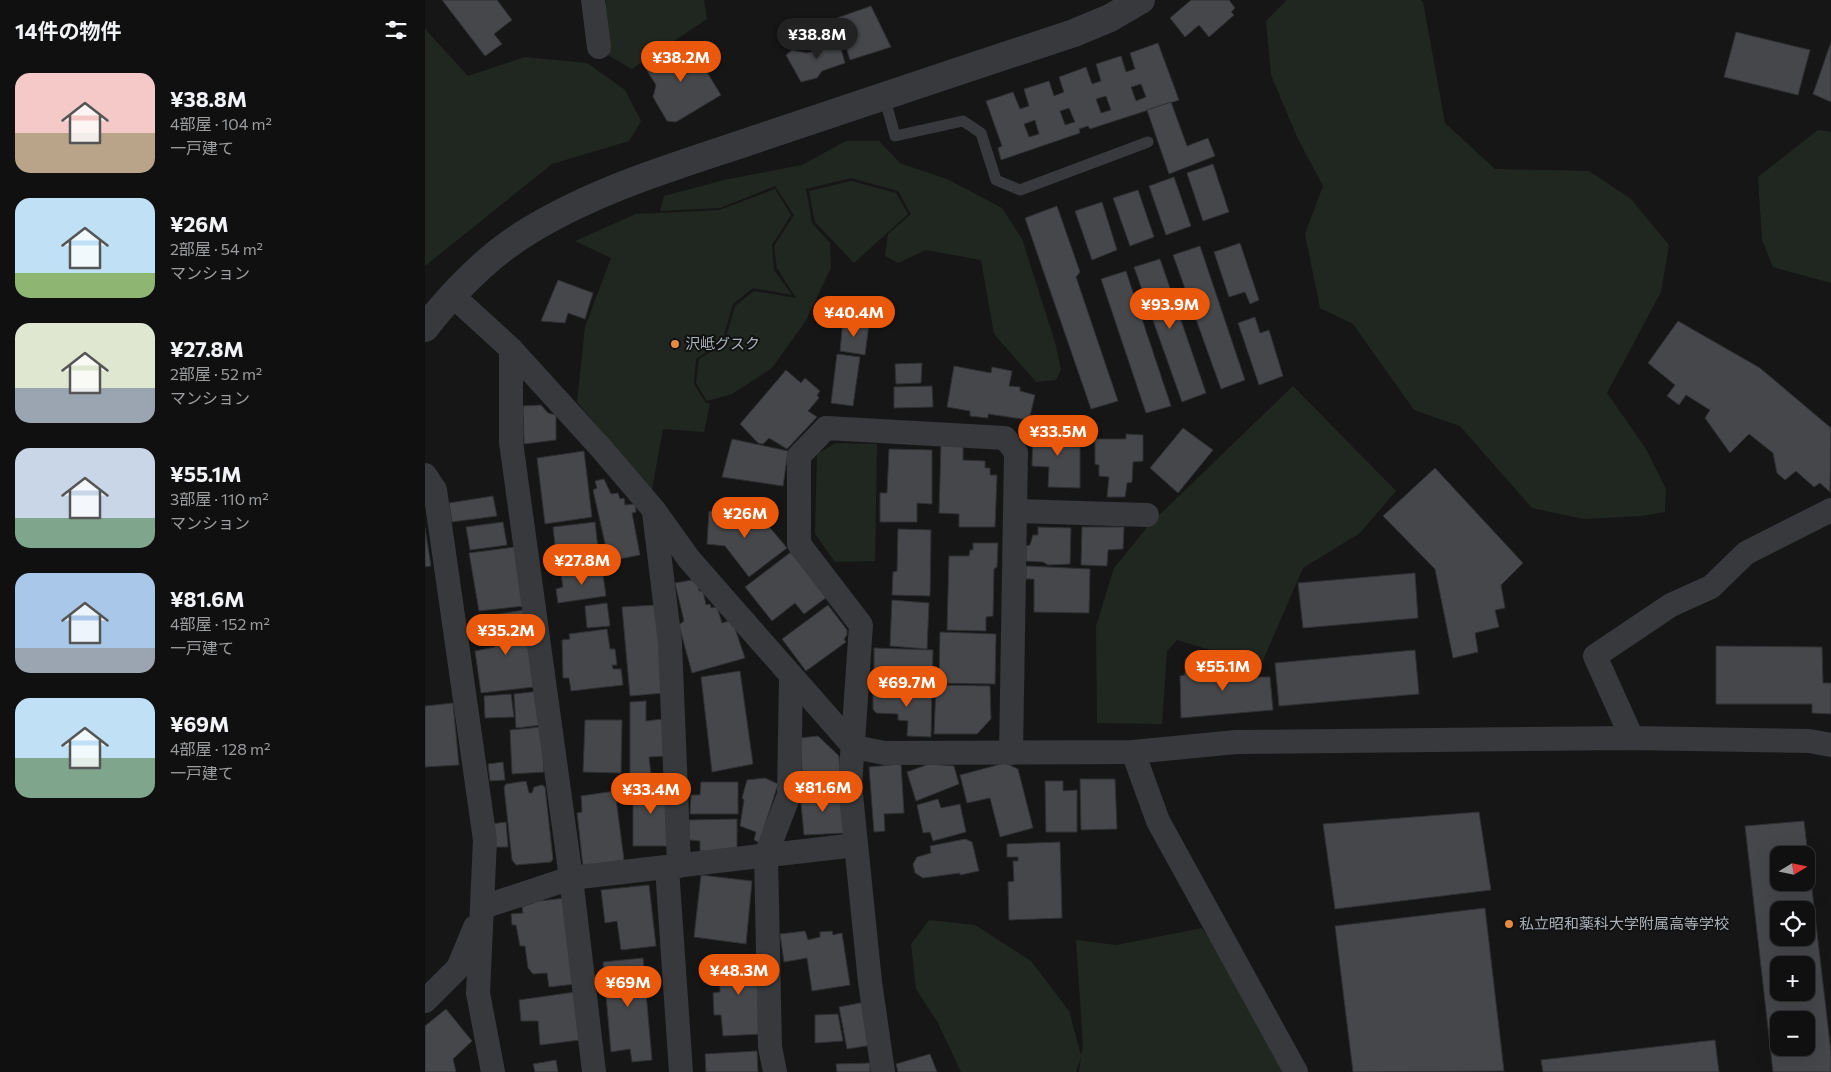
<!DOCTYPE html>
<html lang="ja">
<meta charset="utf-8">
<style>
:root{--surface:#101011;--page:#1e1e1f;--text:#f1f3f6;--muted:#9c9d9f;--line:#303031;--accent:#ea580c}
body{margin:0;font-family:Commissioner,"Noto Sans JP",sans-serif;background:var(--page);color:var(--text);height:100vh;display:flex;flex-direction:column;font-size:19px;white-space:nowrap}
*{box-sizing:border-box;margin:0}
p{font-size:16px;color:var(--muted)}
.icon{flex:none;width:28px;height:28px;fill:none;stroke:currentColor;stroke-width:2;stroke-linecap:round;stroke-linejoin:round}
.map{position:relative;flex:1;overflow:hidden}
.details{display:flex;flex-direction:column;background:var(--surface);width:425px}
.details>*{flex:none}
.needle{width:32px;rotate:80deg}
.buttons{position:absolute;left:1345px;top:846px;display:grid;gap:10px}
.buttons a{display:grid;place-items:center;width:45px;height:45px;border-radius:10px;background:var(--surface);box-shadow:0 5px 20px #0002,0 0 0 1px var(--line);font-size:25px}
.price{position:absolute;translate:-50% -42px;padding:0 11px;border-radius:18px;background:var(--accent);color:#fff;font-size:16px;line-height:32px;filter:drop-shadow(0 1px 2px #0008)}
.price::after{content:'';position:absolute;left:50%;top:30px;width:15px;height:11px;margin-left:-8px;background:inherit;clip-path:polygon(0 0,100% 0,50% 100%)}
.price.current{background:#222;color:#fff}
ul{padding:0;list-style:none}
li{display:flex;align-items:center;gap:15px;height:125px;padding:0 15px}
li span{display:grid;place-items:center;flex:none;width:140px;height:100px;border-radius:15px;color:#555}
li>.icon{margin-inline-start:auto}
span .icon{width:60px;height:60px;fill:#fffc;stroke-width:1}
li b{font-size:21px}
h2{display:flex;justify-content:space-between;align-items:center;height:60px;padding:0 15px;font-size:21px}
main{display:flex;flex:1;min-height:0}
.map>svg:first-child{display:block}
.green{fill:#202720}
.building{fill:#45474a;stroke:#303033;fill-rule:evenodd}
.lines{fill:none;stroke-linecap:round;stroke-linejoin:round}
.service{stroke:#37393c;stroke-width:11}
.minor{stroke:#37393c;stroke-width:24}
.tertiary{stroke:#37393c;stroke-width:28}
.poi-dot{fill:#e58a40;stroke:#111112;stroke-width:2}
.labels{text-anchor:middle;stroke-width:4;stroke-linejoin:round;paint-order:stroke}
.poi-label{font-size:15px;fill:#a8b0b6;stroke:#111112;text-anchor:start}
</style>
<main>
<section class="details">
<h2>14件の物件<svg class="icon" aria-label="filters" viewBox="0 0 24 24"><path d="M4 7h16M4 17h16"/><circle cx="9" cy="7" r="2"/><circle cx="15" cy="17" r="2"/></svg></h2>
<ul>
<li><span style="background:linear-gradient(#f6c9c9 60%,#b9a48a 0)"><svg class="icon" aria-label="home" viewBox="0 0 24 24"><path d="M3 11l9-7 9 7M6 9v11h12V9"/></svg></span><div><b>¥38.8M</b><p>4部屋 · 104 m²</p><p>一戸建て</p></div></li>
<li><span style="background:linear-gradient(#bfe0f5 75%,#8fb573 0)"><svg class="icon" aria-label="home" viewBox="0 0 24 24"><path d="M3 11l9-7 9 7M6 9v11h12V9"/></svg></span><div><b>¥26M</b><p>2部屋 · 54 m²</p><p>マンション</p></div></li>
<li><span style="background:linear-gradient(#dfe7d0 65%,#9aa5b1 0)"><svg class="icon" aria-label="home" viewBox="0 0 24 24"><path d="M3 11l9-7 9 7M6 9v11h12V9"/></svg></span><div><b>¥27.8M</b><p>2部屋 · 52 m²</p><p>マンション</p></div></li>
<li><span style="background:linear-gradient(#c9d6e8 70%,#7fa58c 0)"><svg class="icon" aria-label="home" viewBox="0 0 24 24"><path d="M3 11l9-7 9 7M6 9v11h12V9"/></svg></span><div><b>¥55.1M</b><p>3部屋 · 110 m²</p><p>マンション</p></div></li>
<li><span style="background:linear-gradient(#a9c7e8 75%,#9aa5b1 0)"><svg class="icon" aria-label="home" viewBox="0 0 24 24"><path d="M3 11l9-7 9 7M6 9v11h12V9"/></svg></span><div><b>¥81.6M</b><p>4部屋 · 152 m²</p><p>一戸建て</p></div></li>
<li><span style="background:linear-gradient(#bfe0f5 60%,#7fa58c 0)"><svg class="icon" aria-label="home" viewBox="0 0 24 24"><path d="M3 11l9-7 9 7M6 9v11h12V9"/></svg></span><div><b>¥69M</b><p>4部屋 · 128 m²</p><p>一戸建て</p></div></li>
</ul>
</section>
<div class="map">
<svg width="1406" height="1072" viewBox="0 0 1406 1072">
<rect width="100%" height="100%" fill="#161617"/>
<g class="green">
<path d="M181 0H279L282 19 207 69 179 53Z"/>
<path d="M862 0H995L998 2 1020 123 1070 169 1164 171 1206 199 1244 245 1236 292 1182 393 1221 449 1241 489 1240 512 1217 516 1158 519 1107 508 1035 426 989 410 928 324 895 308 880 234 898 186 873 139 846 75 841 21Z"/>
<path d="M0 29 43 76 100 57 162 63 200 90 216 121 204 141 127 164 0 266Z"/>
<path d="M1393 130 1406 132V283L1348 267 1337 240 1333 177Z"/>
<path d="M421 141H454L475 163 524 180 577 208 597 239 630 342 636 370 631 380 611 382 569 334 556 260 501 250 473 263 460 256 463 234 486 214 473 191 426 178 381 189 387 223 405 243 406 268 380 322 347 368 307 394 282 401 271 383 274 359 299 344 310 306 329 291 371 298 352 268 349 246 369 215 350 186 295 208 235 211 239 196 299 180 377 165Z"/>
<path d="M426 181 471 193 483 214 429 263 390 222 384 191Z"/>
<path d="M350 189 366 215 347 245 349 270 367 295 328 288 308 304 297 342 271 359 269 384 281 403 285 404 279 432 238 429 227 490 152 402 160 327 186 258 150 241 211 214 294 210Z"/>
<path d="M868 386 971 491 935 533 878 568 836 665 752 640 742 651 737 724 672 723 671 626 689 568 725 524Z"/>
<path d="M411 443 452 444 450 561 410 562 390 534 392 454Z"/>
<path d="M504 920 550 925 606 961 644 1011 656 1055 658 1047 651 940 691 945 777 928 836 1019 861 1072H654L656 1057 651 1072H536L513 1023 491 989 486 944Z"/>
</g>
<g class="building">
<path d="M17 0H72L87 20 69 34 77 44 60 56Z"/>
<path d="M766 0H804L810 8 806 12 809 15 784 37 774 25 760 37 745 18Z"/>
<path d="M446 6 466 47 425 60 412 18Z"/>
<path d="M1311 32 1385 50 1373 95 1299 77Z"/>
<path d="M413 37 420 63 397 71 392 78 376 82 361 55 367 50 382 53 389 51 400 40Z"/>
<path d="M1406 42V102L1388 94Z"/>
<path d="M264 43 296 95 251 122 242 121 228 97 231 85 219 66 239 51 246 53Z"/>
<path d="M733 43 754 100 665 129 663 126 654 129 655 133 576 160 573 148 577 146 561 101 588 92 595 109 604 106 599 89 624 81 629 96 639 92 634 77 661 67 667 84 676 81 671 64 696 56 701 72 710 69 705 53ZM716 84 721 97 711 101 706 87ZM681 96 686 110 676 113 671 99ZM644 108 650 122 640 125 635 111ZM610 120 614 134 604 137 599 124Z"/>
<path d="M746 102 762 146 783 138 790 156 744 174 722 110Z"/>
<path d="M788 164 804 212 778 221 762 173Z"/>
<path d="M749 177 766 226 741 235 724 186Z"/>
<path d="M713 190 729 237 705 246 688 198Z"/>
<path d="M677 202 692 250 667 260 650 211Z"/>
<path d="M632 206 655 272 651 277 693 401 666 409 600 218Z"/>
<path d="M815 243 834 300 825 304 820 292 804 297 789 252Z"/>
<path d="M775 246 820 380 796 389 748 255Z"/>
<path d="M735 259 781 393 757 402 709 267Z"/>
<path d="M701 271 746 406 721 413 676 279Z"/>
<path d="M133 280 168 293 160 319 143 313 140 323 116 321Z"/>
<path d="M830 317 835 333 844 330 858 376 834 385 813 323Z"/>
<path d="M418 321 444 324 440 355 415 351Z"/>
<path d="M1253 321 1335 368 1406 428 1405 492 1395 483 1389 487 1371 471 1360 480 1352 473 1348 453 1324 434 1305 453 1280 418 1285 410 1261 395 1254 405 1242 396 1250 385 1223 363Z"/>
<path d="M412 354 435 357 428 406 406 403Z"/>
<path d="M497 363 496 383 471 384 470 364Z"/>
<path d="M529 366 566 373 567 367 587 371 584 386 595 387V391L610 395 604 420 563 414V418L545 416V411L522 407Z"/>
<path d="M361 370 376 383 380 378 395 391 392 395 394 398 383 411 392 417 362 449 344 438 338 444 333 443 315 424Z"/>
<path d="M507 386 508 407 469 408V387Z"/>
<path d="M116 405 123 413 131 415V440L99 444 98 406Z"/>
<path d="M608 428 630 429V434L655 435V488L623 487 624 467 607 466Z"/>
<path d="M758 428 788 450 753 493 725 468Z"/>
<path d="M701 434 718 435V461L708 462 707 482 702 483 700 497H682L684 477 674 476V465L670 464V439H701Z"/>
<path d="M307 439 363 451 358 486 297 477Z"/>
<path d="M516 444 538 446V460L560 461V468H565V475H572L570 527H534V514L514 513Z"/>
<path d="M464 449 507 450V504L492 503V522H455V493H462Z"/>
<path d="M159 451 167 517 120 524 112 458Z"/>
<path d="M1010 468 1098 563 1076 585 1080 608 1070 610 1074 627 1050 633 1053 652 1028 658 1010 569 958 516Z"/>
<path d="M179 479 186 494 193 493 195 499 199 498 200 505 210 504 211 512 207 513 215 555 184 561 168 490 172 488 170 481Z"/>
<path d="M68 496 72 516 27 522 24 503Z"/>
<path d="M284 511 336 517 362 548 324 577 300 546 282 544Z"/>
<path d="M78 522 82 545 45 550 41 527Z"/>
<path d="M170 522 174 557 132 563 128 527Z"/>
<path d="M613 527 646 528 645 564 623 565 618 562 601 561V546L605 545 608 535H613Z"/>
<path d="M657 527H699L698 549 683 550 682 566 656 565Z"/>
<path d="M0 528 6 566 0 567Z"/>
<path d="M473 529 506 530 505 596 467 595 468 572 472 571Z"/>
<path d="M548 543H573L572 567 569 569 568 616 561 617V631L522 630 524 556H544L545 550H548Z"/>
<path d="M90 547 99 606 54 611 44 553Z"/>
<path d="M366 552 402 597 379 614 370 603 347 621 320 587Z"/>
<path d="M601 566 665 569 664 613 609 612V579H601Z"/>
<path d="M177 568 181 596 133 603 131 589 138 587 136 574Z"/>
<path d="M990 573 993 618 878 628 873 583Z"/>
<path d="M267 580 273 584 274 591H278L281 605 285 604 286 608 292 607 297 623 307 620 320 658 267 673 254 625 259 621 250 583Z"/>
<path d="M467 600 504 603 502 649 465 646Z"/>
<path d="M182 603 185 626 162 628 160 606Z"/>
<path d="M231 605 239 693 205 696 197 607Z"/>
<path d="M403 605 422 630V635L419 639 421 642 381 671 357 639Z"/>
<path d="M99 610 109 687 56 693 50 651 70 647 67 615Z"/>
<path d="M182 629 185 649H190L192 665H187L188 669H196L198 685 146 691 144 678H138L137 640 145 639 144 634Z"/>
<path d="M515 632 571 634 570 684 514 683Z"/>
<path d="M1291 646 1397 647 1398 683H1406V714L1387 713V704H1291Z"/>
<path d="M449 648 508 650 507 687 474 685V674L449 673Z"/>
<path d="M990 650 994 694 854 706 850 663Z"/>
<path d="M765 656 772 661 774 674 826 669V677H845L848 710 756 718 755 676 760 675V659Z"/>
<path d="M315 671 328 764 287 772 276 677Z"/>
<path d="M511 685 565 686 566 719 552 734H509Z"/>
<path d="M448 687 507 689 506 737 482 736 483 721 473 720V714L451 713 448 709Z"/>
<path d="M115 691 118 725 91 728 89 694Z"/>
<path d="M86 694 89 717 60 718 59 696Z"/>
<path d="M221 701V721L238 719 241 756 224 757 226 775 205 776V702Z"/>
<path d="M28 703 34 765 0 767V706Z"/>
<path d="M160 720H197L196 773 158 772Z"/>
<path d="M117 727 119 772 87 774 85 730Z"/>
<path d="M393 736 414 756 416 788 378 790 375 738Z"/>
<path d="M78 762 80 780 65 781 63 764Z"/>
<path d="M580 763 593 769 608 828 575 837 565 798 542 803 535 775Z"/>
<path d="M476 764 479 813 459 814 460 831 449 832 444 767Z"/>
<path d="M504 764 529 766 534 784 491 801 482 772Z"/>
<path d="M340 778 353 784 339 828 337 844 329 840 331 832 315 826 319 800 317 798 322 780Z"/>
<path d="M655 779H690L692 829 656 830Z"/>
<path d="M101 781 104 793H107L109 787 117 785 120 787 128 859 126 862 91 865 87 860 79 787 81 784Z"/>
<path d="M620 781H638V791L652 790V832H621Z"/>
<path d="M276 782H313V814H265L266 795H275Z"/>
<path d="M208 784 245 785 244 846H208Z"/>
<path d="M416 790 420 833 379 835 375 793Z"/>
<path d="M190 791 199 860 158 866 152 813 157 812 156 796Z"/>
<path d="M513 799 516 808 535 804 541 832 508 841 505 832 498 833 492 805Z"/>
<path d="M1054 812 1066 890 910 909 898 824Z"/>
<path d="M312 819V851H275V841L264 840V820Z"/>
<path d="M1379 821 1406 1052V1072H1348L1320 826ZM1354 855H1381V882H1354ZM1354 910H1381V938H1354ZM1354 965H1381V992H1354ZM1354 1020H1381V1048H1354Z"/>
<path d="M81 822 83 847H68L66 824Z"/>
<path d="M540 839 547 842 554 871 535 875V873L498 878 490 873 488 864 492 857 506 853 505 846Z"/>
<path d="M635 842 637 918 584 920 583 882 589 881 588 861H593V857H582V844Z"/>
<path d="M276 875 327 881 321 944 269 937Z"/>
<path d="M224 885 231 946 196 950 192 921 180 923 176 890Z"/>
<path d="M141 898 151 984 124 987 122 973 108 974 103 968 100 946H95L91 925H87L86 914 98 913 97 907 114 901Z"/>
<path d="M1060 908 1079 1071 928 1072 910 926Z"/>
<path d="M380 931 383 940 395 937V932L407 931 408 935 417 933 425 985 387 991 382 958 359 962 355 934Z"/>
<path d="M334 956 336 1034 298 1036 296 1015H289L288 993 295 992 294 958Z"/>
<path d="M218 958 227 1060 207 1062 205 1049 186 1052 178 962Z"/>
<path d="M150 992 155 1040 115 1045 113 1021H96L94 1000Z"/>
<path d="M440 1002 447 1045 422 1049 414 1007Z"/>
<path d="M21 1009 47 1041 28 1059 31 1072H0V1026Z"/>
<path d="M413 1014 418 1041 390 1043V1015Z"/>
<path d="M1290 1040 1294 1072H1118L1116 1060Z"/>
<path d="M332 1051 333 1072H281L280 1054Z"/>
<path d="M505 1054 512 1072H473L471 1064Z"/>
<path d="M131 1060 133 1072H110L108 1064Z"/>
<path d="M445 1063V1072H412L411 1064Z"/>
</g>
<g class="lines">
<path class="service" d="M459 96 470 136 538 121 556 133 571 180 595 190 723 142"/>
<g class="minor">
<path d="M168 0 174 47"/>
<path d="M28 296 86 349 176 448 229 510 264 559 429 747 460 753 708 752 811 742 1207 738 1384 741 1406 745"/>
<path d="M86 349V442L146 878 169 1072"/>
<path d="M0 475 10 490 60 840 53 993 68 1072"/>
<path d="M590 511 722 515"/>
<path d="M229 512 245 643 254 866"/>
<path d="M1207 738 1170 656 1246 605 1286 587 1321 553 1406 510"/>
<path d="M708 752 733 821 871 1072"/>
<path d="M242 868 256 1072"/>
<path d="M58 907 146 878 431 845"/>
<path d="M0 1001 33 968 50 927"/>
<path d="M350 1072 345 1047 341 855 364 795 366 676"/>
<path d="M458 1072 445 982 425 785 436 625 374 544V456L401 428 580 438 591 452 586 753"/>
</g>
<path class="tertiary" d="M0 328C28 292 63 256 102 232 176 186 262 163 343 135 445 100 547 67 649 33L685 18 716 0"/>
</g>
<g class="poi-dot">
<circle cx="250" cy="344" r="5"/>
<circle cx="1084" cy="924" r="5"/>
</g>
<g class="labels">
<g class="poi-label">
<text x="260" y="349">沢岻グスク</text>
<text x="1094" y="929">私立昭和薬科大学附属高等学校</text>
</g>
</g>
</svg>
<div class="buttons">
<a><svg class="needle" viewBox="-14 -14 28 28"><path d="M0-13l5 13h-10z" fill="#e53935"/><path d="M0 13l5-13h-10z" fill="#9c9d9f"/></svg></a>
<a><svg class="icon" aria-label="locate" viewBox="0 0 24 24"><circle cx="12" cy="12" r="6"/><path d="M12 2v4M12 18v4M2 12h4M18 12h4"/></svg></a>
<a>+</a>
<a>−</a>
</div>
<b class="price current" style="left:392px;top:60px">¥38.8M</b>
<b class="price" style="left:256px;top:83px">¥38.2M</b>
<b class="price" style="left:745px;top:330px">¥93.9M</b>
<b class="price" style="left:429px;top:338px">¥40.4M</b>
<b class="price" style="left:633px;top:457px">¥33.5M</b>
<b class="price" style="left:320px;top:539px">¥26M</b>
<b class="price" style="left:157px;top:586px">¥27.8M</b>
<b class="price" style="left:81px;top:656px">¥35.2M</b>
<b class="price" style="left:798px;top:692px">¥55.1M</b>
<b class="price" style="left:482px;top:708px">¥69.7M</b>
<b class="price" style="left:398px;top:813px">¥81.6M</b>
<b class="price" style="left:226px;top:815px">¥33.4M</b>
<b class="price" style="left:314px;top:996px">¥48.3M</b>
<b class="price" style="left:203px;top:1008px">¥69M</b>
</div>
</main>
